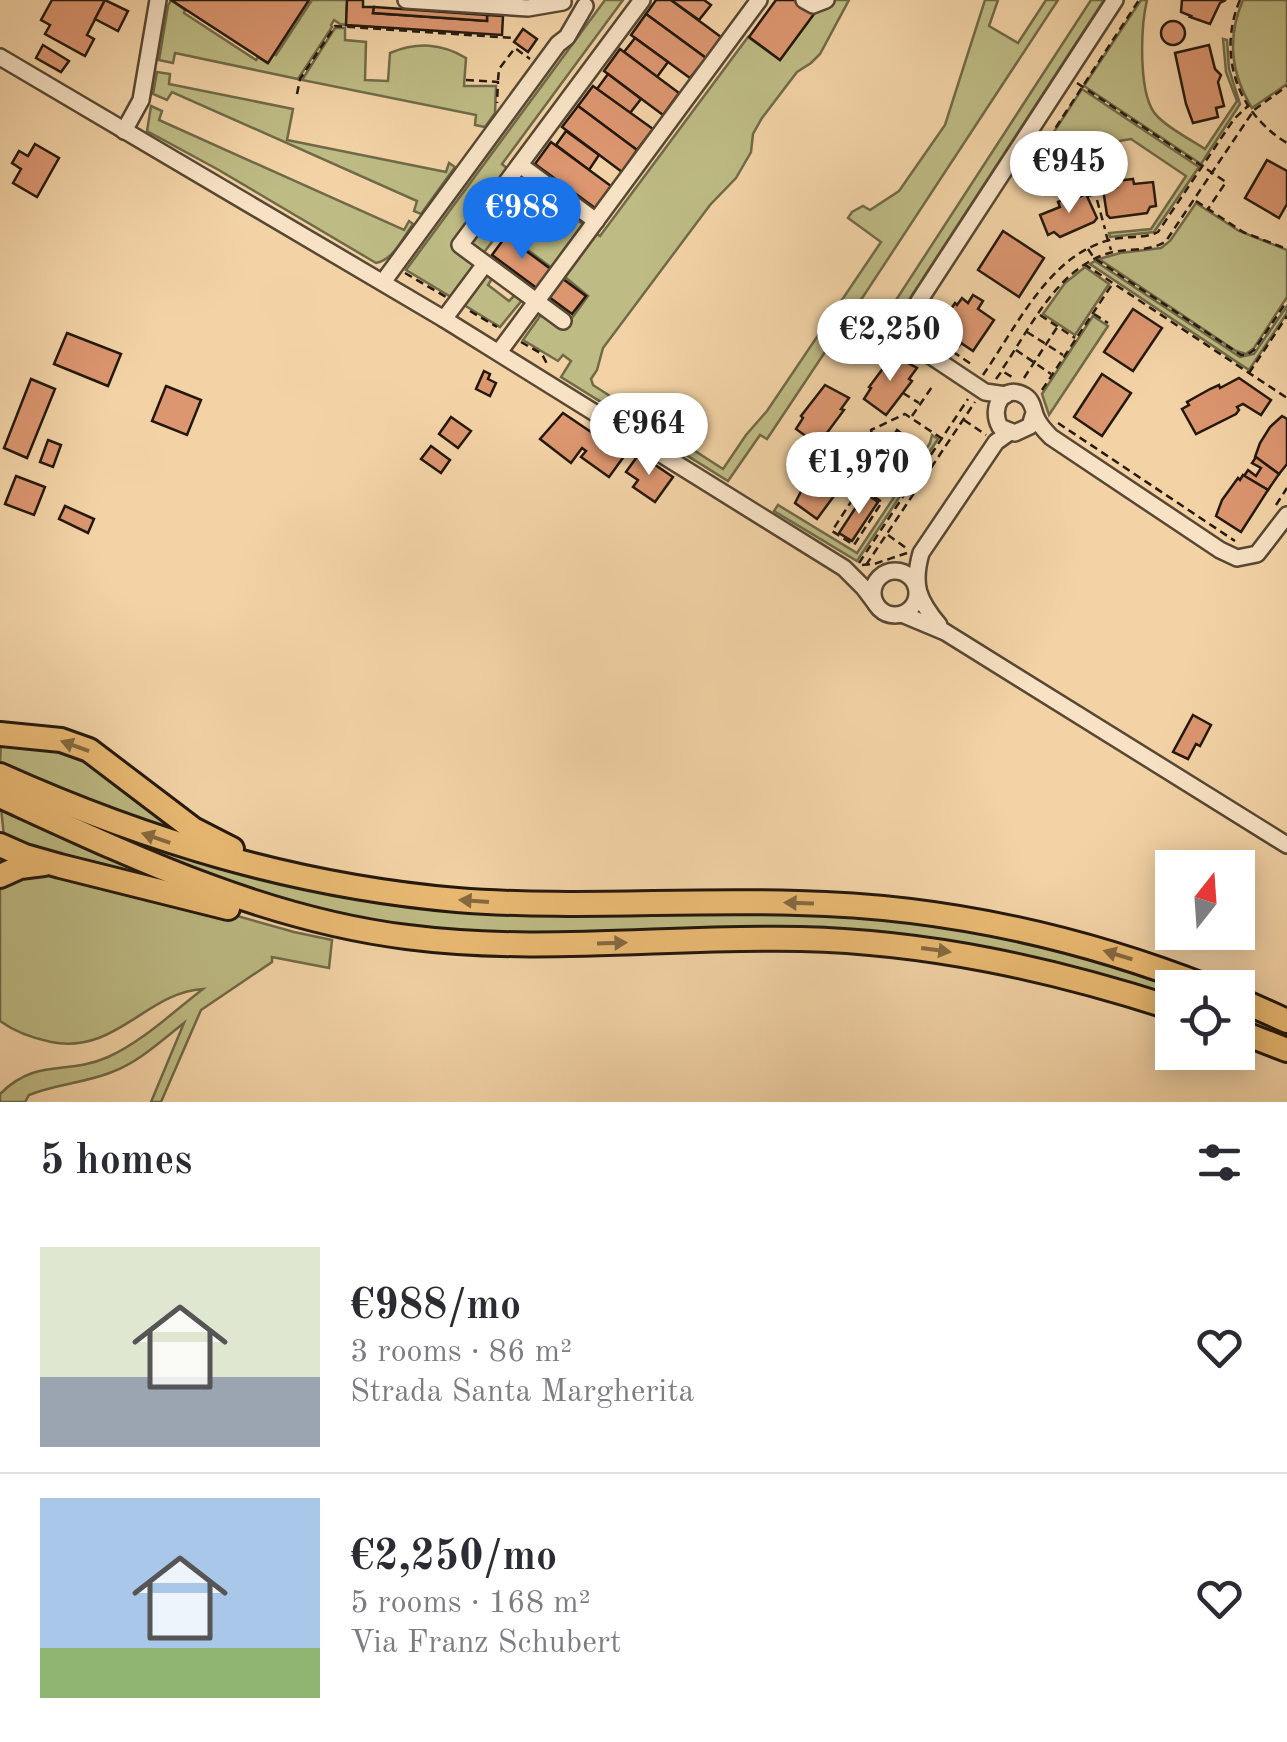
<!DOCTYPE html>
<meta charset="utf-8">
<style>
:root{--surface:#fff;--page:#f7f7f7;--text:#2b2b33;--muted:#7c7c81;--line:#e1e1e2;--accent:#1a73e8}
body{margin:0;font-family:"Old Standard TT",serif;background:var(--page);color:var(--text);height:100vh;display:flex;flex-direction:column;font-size:38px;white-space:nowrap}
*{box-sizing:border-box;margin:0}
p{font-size:32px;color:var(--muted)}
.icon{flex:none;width:55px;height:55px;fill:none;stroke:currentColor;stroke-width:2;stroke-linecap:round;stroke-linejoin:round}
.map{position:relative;height:1102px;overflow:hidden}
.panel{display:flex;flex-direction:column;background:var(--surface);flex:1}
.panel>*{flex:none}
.needle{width:65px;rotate:17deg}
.tools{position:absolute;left:1155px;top:850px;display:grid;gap:20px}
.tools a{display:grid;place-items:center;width:100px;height:100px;border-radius:0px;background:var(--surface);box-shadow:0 5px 25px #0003;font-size:50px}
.price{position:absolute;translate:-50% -85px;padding:0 22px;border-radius:35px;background:#fff;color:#222;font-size:32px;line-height:65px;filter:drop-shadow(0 2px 5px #0008)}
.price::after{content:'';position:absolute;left:50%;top:60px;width:30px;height:22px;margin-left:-15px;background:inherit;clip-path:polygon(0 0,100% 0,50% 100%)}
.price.active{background:var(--accent);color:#fff}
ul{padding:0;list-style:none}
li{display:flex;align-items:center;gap:30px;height:250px;padding:0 40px}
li+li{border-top:2px solid var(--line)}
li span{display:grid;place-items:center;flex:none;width:280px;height:200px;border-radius:0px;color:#555}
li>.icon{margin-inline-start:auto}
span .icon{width:120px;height:120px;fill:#fffc;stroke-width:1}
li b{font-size:42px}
h2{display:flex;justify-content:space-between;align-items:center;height:120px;padding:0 40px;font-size:42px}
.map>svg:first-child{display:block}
.green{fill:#bebb84;stroke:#706a48;stroke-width:2.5}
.building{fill:#dc9670;stroke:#23180d;stroke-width:2.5}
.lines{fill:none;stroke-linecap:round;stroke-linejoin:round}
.minor-casing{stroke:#574733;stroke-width:20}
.highway-casing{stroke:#23180d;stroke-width:28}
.path{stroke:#23180d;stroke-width:2.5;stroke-dasharray:8 5;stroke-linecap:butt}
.minor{stroke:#f7e2c5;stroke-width:15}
.highway{stroke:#eaba73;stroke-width:22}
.oneway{fill:#866940}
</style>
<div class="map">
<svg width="1287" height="1102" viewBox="0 0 1287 1102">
<rect width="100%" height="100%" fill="#f3d3a6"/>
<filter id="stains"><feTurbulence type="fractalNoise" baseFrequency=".002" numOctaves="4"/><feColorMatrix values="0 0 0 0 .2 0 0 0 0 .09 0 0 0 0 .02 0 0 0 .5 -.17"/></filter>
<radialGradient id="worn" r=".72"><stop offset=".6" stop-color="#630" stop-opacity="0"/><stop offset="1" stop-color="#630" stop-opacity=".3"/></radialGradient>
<g class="green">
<path d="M171 0 185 10 184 13 256 60 258 57 267 63 273 54 276 55 312 0H347L346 25 340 24 334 20 331 25 332 27 298 79 175 53 173 63 159 60 168 6Z"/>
<path d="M605 0H623L502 164 509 170 452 246 476 264 451 297 406 270Z"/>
<path d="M831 0H849L820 54 811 63 797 72 762 118 753 134 751 152 736 178 710 205 603 348 597 370 591 379 593 385 723 469 746 435 767 411 881 242 848 218 852 212 863 206 870 210 899 191 945 125 985 0H998L989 26 1018 43 1046 0H1058L853 312 878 329 870 340 843 325 767 439 760 435 728 481 561 377 571 361 563 355 558 361 523 340 540 316H545L564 329 588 296 565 277 597 234 600 236 748 37 780 60 813 15 810 11Z"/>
<path d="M1091 0H1104L905 306C898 327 905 340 915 357 897 344 903 330 885 317Z"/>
<path d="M1141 0H1147C1141 26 1137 98 1158 117 1171 130 1190 139 1205 149L1237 101 1226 72 1223 39 1227 40 1229 69 1240 104 1201 164 1084 86Z"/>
<path d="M1243 0H1287V84L1252 108C1231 74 1227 37 1243 0Z"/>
<path d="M335 28H345V40L366 42 365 80 388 81 390 53C417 42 441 43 466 58L464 86H496L495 113 485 127 475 125 476 115 302 80Z"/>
<path d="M157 72 170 74 169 84 293 109 287 140 446 172 449 163 455 167 421 214 414 211 417 201 172 92 167 100 153 94Z"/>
<path d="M1082 89 1199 167 1154 232 1110 237 1109 233 1151 229 1186 176 1131 139 1083 147 1029 170Z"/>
<path d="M151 106 162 111 159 120 404 230 409 221 413 224C403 238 393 260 376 263L217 169 147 131Z"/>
<path d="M518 177 584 225 552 268 501 230 482 255 468 244Z"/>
<path d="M1196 203 1239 231 1287 250V297L1254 348 1246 354 1236 351 1099 259 1120 253 1161 248 1170 241Z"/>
<path d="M1095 261 1240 357 1254 354 1287 306V313L1249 370 1090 264Z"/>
<path d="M1085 267 1109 284 1075 335 1043 314 1065 283Z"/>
<path d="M487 273 493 277 488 285 509 301 516 294 523 299 500 327 464 305Z"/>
<path d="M1093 316 1108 326 1049 415 1042 394Z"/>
<path d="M932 435 938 439 857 561 774 511 778 505 857 553 930 443Z"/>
<path d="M1 741 79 751 194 838 147 824 0 765Z"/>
<path d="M1 808 183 888 29 850 4 837Z"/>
<path d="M85 820 295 884 846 912 1013 935 1190 987 1172 988V1000L1030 959 415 930 273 901 83 825Z"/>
<path d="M36 871 230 914 294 932 332 940 329 968 272 957V962L201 1010 161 1102H151L184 1023C162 1040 139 1062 112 1072 85 1083 56 1084 29 1095L25 1102H0V1094C37 1057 66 1076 108 1057 142 1042 173 1012 203 989 147 992 115 1055 51 1042 32 1038 15 1032 0 1021V883Z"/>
</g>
<g class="building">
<path d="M52 0H105L87 35 94 39 85 56 45 34 50 25 41 20Z"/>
<path d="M105 0 128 11 118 31 95 19Z"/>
<path d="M171 0H309L268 63Z"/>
<path d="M347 0H363V7H374L373 13 487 21V15L503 16 502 35 346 25Z"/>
<path d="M656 0H671L721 37 706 58 646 14Z"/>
<path d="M671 0H704L711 5 699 20Z"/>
<path d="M776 0H795L814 14 780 60 749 37Z"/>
<path d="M1182 0H1226L1220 3 1210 24 1190 17 1191 16 1181 12Z"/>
<path d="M374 7 487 15V21L373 13Z"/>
<path d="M646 14 706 58 690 78 631 35Z"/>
<circle cx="1173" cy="33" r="12"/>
<path d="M523 29 537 39 528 52 514 42Z"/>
<path d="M635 38 668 62 657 77 624 52Z"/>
<path d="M43 45 69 61 61 72 36 58Z"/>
<path d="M1209 45 1215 69 1221 75 1218 82 1224 106 1216 108 1218 117 1193 123 1186 104 1175 53Z"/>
<path d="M620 49 679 93 663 115 604 71Z"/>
<path d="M608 74 641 99 630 113 597 89Z"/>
<path d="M593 86 653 129 637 150 578 106Z"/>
<path d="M578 106 637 150 622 172 562 127Z"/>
<path d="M566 131 599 155 589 170 556 145Z"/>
<path d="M551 142 611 186 595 208 535 164Z"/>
<path d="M35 144 59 158 37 197 13 183 21 169 12 163 19 151 28 156Z"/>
<path d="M1267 160 1287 171V204L1279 218 1245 198Z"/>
<path d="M1100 177 1103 192 1088 196 1082 182Z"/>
<path d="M1133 179 1134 184 1153 182 1156 206 1150 207 1147 213 1110 218 1107 215 1103 189 1117 187 1116 181Z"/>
<path d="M1086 194 1097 218 1094 222 1060 237 1054 232 1048 235 1040 215 1060 207 1058 202 1071 196 1072 200Z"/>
<path d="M1003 231 1044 258 1019 297 978 270Z"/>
<path d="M506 236 552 270 538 289 492 255Z"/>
<path d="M563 279 586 296 572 314 549 297Z"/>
<path d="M973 295 983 301 978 309 994 320 973 351 961 343 959 346 951 340 953 338 941 330 944 325 942 323 947 315 950 317 952 314 949 312 955 303 957 305 962 298 968 303Z"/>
<path d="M1133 309 1162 328 1133 371 1104 352Z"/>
<path d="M67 333 121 354 108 386 54 364Z"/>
<path d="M893 355 917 368 909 379 912 381 886 415 864 399 871 388 869 387Z"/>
<path d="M484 371 490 374 488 379 496 383 490 396 476 389Z"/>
<path d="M1102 374 1131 393 1102 436 1074 417Z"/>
<path d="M1239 378 1271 400 1261 415 1243 404 1237 407 1239 410 1236 414 1196 434 1182 409 1189 405 1187 402 1210 389 1219 385 1220 388Z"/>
<path d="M31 379 55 389 27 458 4 448Z"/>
<path d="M825 385 849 398 841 409 844 410 818 445 796 429 803 418 801 416Z"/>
<path d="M166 386 201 400 187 435 152 421Z"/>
<path d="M563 413 625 455 609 477 581 457 586 451 582 448 571 463 540 439Z"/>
<path d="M1282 416 1287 419V464L1279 474 1255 457 1260 443 1270 427Z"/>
<path d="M451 417 471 431 458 448 439 434Z"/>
<path d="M897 430 918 446 911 457 913 458 889 490 866 477 887 439 890 441Z"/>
<path d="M48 440 61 445 53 467 40 462Z"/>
<path d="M431 446 450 460 441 473 421 459Z"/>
<path d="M639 454 673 477 655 502 633 487 638 480 626 472Z"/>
<path d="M1256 457 1279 474 1268 490 1244 476 1248 470 1256 476 1261 468 1252 463Z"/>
<path d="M824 459 848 472 840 483 842 485 817 519 795 503 807 480Z"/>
<path d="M1243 475 1268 490 1241 532 1216 516 1222 500 1238 478 1240 480Z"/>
<path d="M16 476 45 487 34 515 5 504Z"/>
<path d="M862 491 878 502 852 541 839 533 862 498 859 496Z"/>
<path d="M65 506 94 519 88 533 59 519Z"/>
<path d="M1193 715 1211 725 1200 746 1196 744 1188 759 1173 752Z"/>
</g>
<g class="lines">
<g class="minor-casing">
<g id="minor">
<path d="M406 0 528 8 563 2"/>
<path d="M804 0 813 5 826 0"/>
<path d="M0 57 444 319 844 568 864 588 876 604"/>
<path d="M124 131 141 100 158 0"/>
<path d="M520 165 596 221"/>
<path d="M383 282 558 44 567 37 585 6"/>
<path d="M444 319 485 264"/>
<path d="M563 321 460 245 642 0"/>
<path d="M499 352 759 0"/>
<path d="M1006 395 985 392 925 352 917 344 913 334 911 321 919 301 1115 0"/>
<path d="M1034 413 1030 426 1015 433 1000 427C989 407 1004 383 1025 396 1033 401 1033 410 1036 417 1039 425 1045 431 1051 437L1220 550 1237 558 1257 554 1287 515"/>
<circle cx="895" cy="593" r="22"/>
<path d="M902 614 945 632 1287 845"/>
<path d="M939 625C918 600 912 585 921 553L996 442 1010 432"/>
</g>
</g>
<g class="highway-casing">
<g id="highway">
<path d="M0 734 61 740 89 750 193 829 232 849"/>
<path d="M0 775C147 841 296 886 457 900 571 909 684 899 798 903 940 906 1078 936 1210 988"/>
<path d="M0 796C131 856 262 919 407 937 538 954 669 936 801 939 929 942 1051 969 1172 1008"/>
<path d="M0 845 25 856 60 866 228 908"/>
<path d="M0 876 20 867 44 864"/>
<path d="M1238 999 1287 1021"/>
<path d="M1238 1031 1287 1050"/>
</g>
</g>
<g class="path">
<path d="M1240 0C1217 54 1237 113 1287 143"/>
<path d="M466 80 498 82 497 103"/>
<path d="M498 80 499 69 515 48 530 59"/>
<path d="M1077 83 1226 182 1208 209"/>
<path d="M297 94 300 79 335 26 514 38"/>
<path d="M1026 164 1030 167 1139 0"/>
<path d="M1097 200 1105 229"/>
<path d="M1196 201 1243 232 1287 249"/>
<path d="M1106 234 1111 250"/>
<path d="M1088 249 1094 258 1241 355H1247L1254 350 1287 301"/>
<path d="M1084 264 1287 398"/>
<path d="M405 273 446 297"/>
<path d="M470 311 497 327"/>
<path d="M1094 314 1108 323"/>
<path d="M1040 315 1075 338"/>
<path d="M1027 332 1063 355"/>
<path d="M931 337 974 366"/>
<path d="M521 342 542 354 548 366"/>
<path d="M1016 350 1051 374"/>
<path d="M1003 368C1031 327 1056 271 1106 254 1125 247 1150 253 1166 241L1254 110 1287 86"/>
<path d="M1249 373 1287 316"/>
<path d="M983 375C1012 333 1044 268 1091 247 1101 242 1111 239 1121 238 1134 236 1147 238 1158 232L1234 119 1248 106"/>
<path d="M1024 378 1058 326"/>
<path d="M996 379 1002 371 1012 377"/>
<path d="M1042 390 1113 283"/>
<path d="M903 393 919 403"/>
<path d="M912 416 934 384"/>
<path d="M964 420 986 435"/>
<path d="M1058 423 1235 541"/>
<path d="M860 488 832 531 854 545 882 502 855 484V453C868 452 874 442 871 430L905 414 941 438"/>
<path d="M1276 505 1287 488"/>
<path d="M888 535 906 548"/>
<path d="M859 563 968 399"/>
<path d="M862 565 874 564 907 553"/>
<path d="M866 565 975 402"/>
</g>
<use href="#minor" class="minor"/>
<use href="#highway" class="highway"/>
</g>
<defs><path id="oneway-solid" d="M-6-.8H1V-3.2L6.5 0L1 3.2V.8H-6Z" transform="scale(2.5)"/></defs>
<g class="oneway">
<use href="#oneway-solid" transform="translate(75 746) rotate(-160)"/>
<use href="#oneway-solid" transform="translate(156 838) rotate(-161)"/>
<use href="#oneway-solid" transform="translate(474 901) rotate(-176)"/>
<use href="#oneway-solid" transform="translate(799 903) rotate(-178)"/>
<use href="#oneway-solid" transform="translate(612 943) rotate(-2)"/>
<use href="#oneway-solid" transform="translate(936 950) rotate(8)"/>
<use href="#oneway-solid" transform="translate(1118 955) rotate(-163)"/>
</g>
<rect width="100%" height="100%" filter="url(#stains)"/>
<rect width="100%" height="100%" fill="url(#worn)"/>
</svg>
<div class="tools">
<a><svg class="needle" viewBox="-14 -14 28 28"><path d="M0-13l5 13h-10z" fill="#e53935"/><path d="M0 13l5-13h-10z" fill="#7c7c81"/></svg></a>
<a><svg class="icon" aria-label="locate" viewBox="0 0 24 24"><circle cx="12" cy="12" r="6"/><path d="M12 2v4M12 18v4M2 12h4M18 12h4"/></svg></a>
</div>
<b class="price" style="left:1069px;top:216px">€945</b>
<b class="price active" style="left:522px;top:262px">€988</b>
<b class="price" style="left:890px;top:384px">€2,250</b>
<b class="price" style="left:649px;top:478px">€964</b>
<b class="price" style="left:859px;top:517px">€1,970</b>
</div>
<section class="panel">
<h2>5 homes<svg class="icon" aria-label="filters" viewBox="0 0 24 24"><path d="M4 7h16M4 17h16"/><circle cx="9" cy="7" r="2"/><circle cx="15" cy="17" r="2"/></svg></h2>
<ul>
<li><span style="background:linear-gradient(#dfe7d0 65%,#9aa5b1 0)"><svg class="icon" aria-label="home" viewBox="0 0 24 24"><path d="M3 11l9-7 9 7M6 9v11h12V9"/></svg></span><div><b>€988/mo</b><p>3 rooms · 86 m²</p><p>Strada Santa Margherita</p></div><svg class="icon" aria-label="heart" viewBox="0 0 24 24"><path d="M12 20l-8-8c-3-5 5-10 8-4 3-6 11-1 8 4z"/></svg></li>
<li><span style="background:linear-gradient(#a9c7e8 75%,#8fb573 0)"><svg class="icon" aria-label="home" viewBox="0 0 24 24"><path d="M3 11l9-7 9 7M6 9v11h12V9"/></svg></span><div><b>€2,250/mo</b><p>5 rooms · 168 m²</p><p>Via Franz Schubert</p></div><svg class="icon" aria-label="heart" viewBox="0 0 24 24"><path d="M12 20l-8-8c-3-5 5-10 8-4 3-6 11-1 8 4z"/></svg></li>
</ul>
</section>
